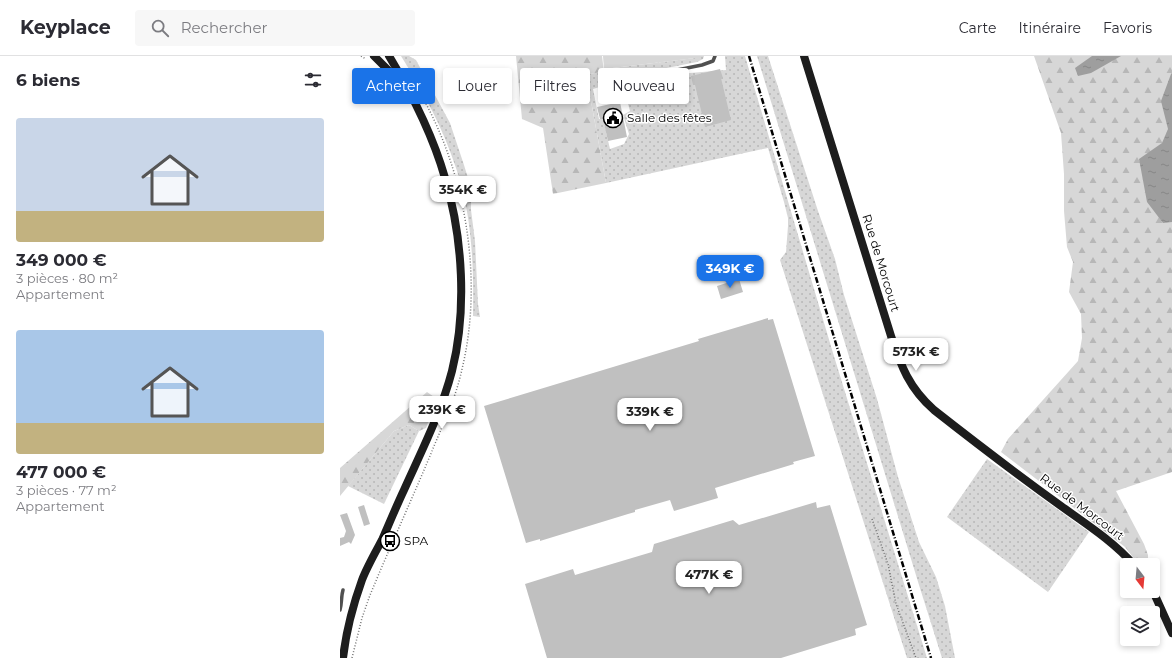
<!DOCTYPE html>
<html lang="fr">
<meta charset="utf-8">
<style>
:root{--surface:#fff;--page:#f7f7f7;--text:#2b2b33;--muted:#7c7c81;--line:#e1e1e2;--accent:#1a73e8}
body{margin:0;font-family:Montserrat,sans-serif;background:var(--page);color:var(--text);height:100vh;display:flex;flex-direction:column;font-size:15px;white-space:nowrap}
*{box-sizing:border-box;margin:0}
p{font-size:13px;color:var(--muted)}
.icon{flex:none;width:22px;height:22px;fill:none;stroke:currentColor;stroke-width:2;stroke-linecap:round;stroke-linejoin:round}
.map{position:relative;flex:1;overflow:hidden}
.side{display:flex;flex-direction:column;background:var(--surface);width:340px}
.side>*{flex:none}
.top-card{position:absolute;left:12px;top:12px;width:380px;height:36px;display:flex;gap:8px}
.needle{width:26px;rotate:164deg}
.tools{position:absolute;left:780px;top:502px;display:grid;gap:8px}
.tools a{display:grid;place-items:center;width:40px;height:40px;border-radius:4px;background:var(--surface);box-shadow:0 2px 6px #0003;font-size:20px}
.price{position:absolute;translate:-50% -34px;padding:0 9px;border-radius:8px;background:#fff;color:#222;font-size:13px;line-height:26px;filter:drop-shadow(0 1px 2px #0008)}
.price::after{content:'';position:absolute;left:50%;top:24px;width:12px;height:9px;margin-left:-6px;background:inherit;clip-path:polygon(0 0,100% 0,50% 100%)}
.price.current{background:var(--accent);color:#fff}
ul{padding:0;list-style:none}
li{display:grid;align-content:center;gap:8px;height:212px;padding:0 16px}
li span{display:grid;place-items:center;height:124px;border-radius:4px;color:#555}
li>.icon{margin-inline-start:auto}
span .icon{width:72px;height:72px;fill:#fffc;stroke-width:1}
li b{font-size:17px}
h2{display:flex;justify-content:space-between;align-items:center;height:48px;padding:0 16px;font-size:17px}
.tag{padding:0 14px;border-radius:4px;background:var(--surface);box-shadow:0 2px 6px #0003;font-size:14px;line-height:36px}
.tag.current{background:var(--accent);color:#fff}
header{display:flex;align-items:center;gap:24px;box-sizing:border-box;height:56px;padding:0 20px;background:var(--surface);border-bottom:1px solid var(--line)}
header strong{font-size:19px}
nav{display:flex;gap:22px;margin-inline-start:auto;font-size:14px}
.search{width:280px;height:36px;background:var(--page);display:flex;align-items:center;gap:10px;box-sizing:border-box;padding:0 14px;border-radius:4px;color:var(--muted);font-size:15px}
main{display:flex;flex:1;min-height:0}
.map>svg:first-child{display:block}
.grass{fill:url(#grass-dots)}
.forest{fill:url(#forest-firs)}
.pitch{fill:#d7d7d7}
.water{fill:url(#water-ripples)}
.building{fill:#c0c0c0}
.lines{fill:none;stroke-linecap:round;stroke-linejoin:round}
.path{stroke:#727272;stroke-width:1.5;stroke-dasharray:1 2;stroke-linecap:butt}
.lane{stroke:#505050;stroke-width:3.5}
.secondary{stroke:#1d1d1d;stroke-width:8}
.rail{stroke:#000;stroke-width:2.5;stroke-dasharray:6 2 1 2;stroke-linecap:butt}
.labels{text-anchor:middle;stroke-width:3;stroke-linejoin:round;paint-order:stroke}
.poi-label{font-size:12px;fill:#000;stroke:#fff;text-anchor:start}
.street-label{font-size:12px;fill:#000;stroke:#fff}
</style>
<header>
<strong>Keyplace</strong>
<div class="search"><svg class="icon" aria-label="search" viewBox="0 0 24 24"><circle cx="10" cy="10" r="6"/><path d="M15 15l6 6"/></svg>Rechercher</div>
<nav><a>Carte</a><a>Itinéraire</a><a>Favoris</a></nav>
</header>
<main>
<section class="side">
<h2>6 biens<svg class="icon" aria-label="filters" viewBox="0 0 24 24"><path d="M4 7h16M4 17h16"/><circle cx="9" cy="7" r="2"/><circle cx="15" cy="17" r="2"/></svg></h2>
<ul>
<li><span style="background:linear-gradient(#c9d6e8 75%,#c2b280 0)"><svg class="icon" aria-label="home" viewBox="0 0 24 24"><path d="M3 11l9-7 9 7M6 9v11h12V9"/></svg></span><div><b>349 000 €</b><p>3 pièces · 80 m²</p><p>Appartement</p></div></li>
<li><span style="background:linear-gradient(#a9c7e8 75%,#c2b280 0)"><svg class="icon" aria-label="home" viewBox="0 0 24 24"><path d="M3 11l9-7 9 7M6 9v11h12V9"/></svg></span><div><b>477 000 €</b><p>3 pièces · 77 m²</p><p>Appartement</p></div></li>
</ul>
</section>
<div class="map">
<svg width="832" height="602" viewBox="0 0 832 602">
<defs>
<pattern id="grass-dots" width="8" height="8" patternUnits="userSpaceOnUse"><rect width="8" height="8" fill="#d7d7d7"/><path d="M2 2h.1M6 6h.1" fill="none" stroke="#b7b7b7" stroke-width="1.8" stroke-linecap="round"/></pattern>
<pattern id="forest-firs" width="22" height="20" patternUnits="userSpaceOnUse"><rect width="22" height="20" fill="#d7d7d7"/><path d="M5 1l3.5 6h-7zM16 11l3.5 6h-7z" fill="#b7b7b7"/></pattern>
<pattern id="water-ripples" width="26" height="14" patternUnits="userSpaceOnUse"><rect width="26" height="14" fill="#9e9e9e"/><path d="M2 4q2-2 4 0t4 0M15 11q2-2 4 0t4 0" fill="none" stroke="#868686"/></pattern>
</defs>
<rect width="100%" height="100%" fill="#fff"/>
<g class="grass">
<path d="M61 0H69L76 4 110 67 124 109 131 132V154L135 185 138 248 140 261 133 260C134 212 132 157 116 112 103 72 83 35 61 0Z"/>
<path d="M355 0H364L363 3 357 6 296 18 280 30 276 26 253 33 259 63H263L270 93 284 88 289 78 283 59 290 55 287 44 288 35 301 24 314 20 386 14 385 0H405L493 297 587 602H567L440 204 446 196 448 170V162L444 146 428 92 266 127 246 18 264 16V13L355 2Z"/>
<path d="M417 0H428L478 155 495 203 504 239 537 343 558 421 579 486 596 521 605 550 615 602H602L579 529Z"/>
<path d="M69 369 79 375 44 448 8 430 54 375Z"/>
<path d="M647 403 749 476 708 536 607 461Z"/>
</g>
<g class="forest">
<path d="M176 0H262L264 16 246 18 266 127 213 138 203 72 182 63Z"/>
<path d="M694 0H832V416L776 435 804 488 808 499V509H799L785 491 661 396 668 383 738 305 742 282 741 258 729 236 733 206 727 191 724 155V118L721 77Z"/>
<path d="M87 336 97 343 86 372 79 375 69 369 54 375 0 440V412Z"/>
</g>
<path class="pitch" d="M263 0H355L356 2 264 13Z"/>
<g class="water">
<path d="M752 0H781L751 17 738 20 735 12Z"/>
<path d="M832 17V166L823 167 807 146 799 103 822 87 828 73 821 45 831 18Z"/>
</g>
<g class="building">
<path d="M380 13 383 22H381L391 64 365 71 355 29H353L351 20Z"/>
<path d="M280 46 287 81 268 85 263 63H260L257 51Z"/>
<path d="M399 223 403 236 381 243 377 230Z"/>
<path d="M428 262V264L433 263 475 400 453 406 454 408 375 432 378 442 334 455 330 444 295 454V456L288 458 200 485V483L186 487 144 350 359 285 358 283Z"/>
<path d="M476 446 477 452 490 449 527 569 515 573 516 579 441 602H207L185 528 233 513 235 519 312 496 314 488 393 464 399 469Z"/>
<path d="M24 449 30 468 24 470 18 451Z"/>
<path d="M7 457 15 479 11 488 9 486 0 490V482L4 481 6 475 0 459Z"/>
</g>
<g class="lines">
<g class="path">
<path d="M21 0 26 3"/>
<path d="M532 463 548 508 556 548 576 602"/>
<path d="M12 602 22 562 30 539C50 491 72 443 92 395 103 368 116 342 122 313 143 227 127 123 85 46"/>
</g>
<g class="lane">
<path d="M281 42 284 33 303 17 337 14 362 9 373 5 375 0"/>
<path d="M0 554C2 547 1 541 3 534"/>
</g>
<g class="secondary">
<path d="M34 0 49 15 65 38"/>
<path d="M464 0 551 280C561 310 569 332 594 354 636 387 678 419 721 450 746 468 773 485 794 509"/>
<path d="M813 535 832 577"/>
<path d="M3 602C6 576 13 549 22 524 27 511 35 497 42 484 49 468 56 451 64 434 81 396 101 357 112 315 127 255 123 182 105 122 93 80 72 38 49 0"/>
</g>
<path class="rail" d="M409 0 591 602"/>
</g>
<defs>
<g id="civic-ring" transform="scale(1)"><circle r="9.5" fill="#fff" stroke="#000" stroke-width="1.5"/><path d="M-.6-6.5H3V-4.5H.6V-3L4-1V1h2V6H-6V1h2V-1L-.6-3ZM-1.2 2.5V6h2.4V2.5Z" fill="#000"/></g>
<g id="bus-ring" transform="scale(1)"><circle r="9.5" fill="#fff" stroke="#000" stroke-width="1.5"/><path d="M-5-6H5V4H4V6H2V4H-2V6H-4V4H-5ZM-3.5-4V0h7V-4ZM-3.5 1.2v1.5H-2V1.2ZM2 1.2v1.5H3.5V1.2Z" fill="#000"/></g>
</defs>
<g fill-rule="evenodd">
<use href="#civic-ring" x="273" y="62"/>
<use href="#bus-ring" x="50" y="485"/>
</g>
<g class="labels">
<g class="poi-label">
<text x="287" y="66">Salle des fêtes</text>
<text x="64" y="489">SPA</text>
</g>
<g class="street-label">
<text transform="translate(541 207) rotate(73)" y="4">Rue de Morcourt</text>
<text transform="translate(742 451) rotate(37)" y="4">Rue de Morcourt</text>
</g>
</g>
</svg>
<div class="tools">
<a><svg class="needle" viewBox="-14 -14 28 28"><path d="M0-13l5 13h-10z" fill="#e53935"/><path d="M0 13l5-13h-10z" fill="#7c7c81"/></svg></a>
<a><svg class="icon" aria-label="layers" viewBox="0 0 24 24"><path d="M12 4l9 5-9 5-9-5zM3 14l9 5 9-5"/></svg></a>
</div>
<b class="price" style="left:123px;top:154px">354K €</b>
<b class="price current" style="left:390px;top:233px">349K €</b>
<b class="price" style="left:576px;top:316px">573K €</b>
<b class="price" style="left:102px;top:374px">239K €</b>
<b class="price" style="left:310px;top:376px">339K €</b>
<b class="price" style="left:369px;top:539px">477K €</b>
<div class="top-card">
<a class="tag current">Acheter</a>
<a class="tag">Louer</a>
<a class="tag">Filtres</a>
<a class="tag">Nouveau</a>
</div>
</div>
</main>
